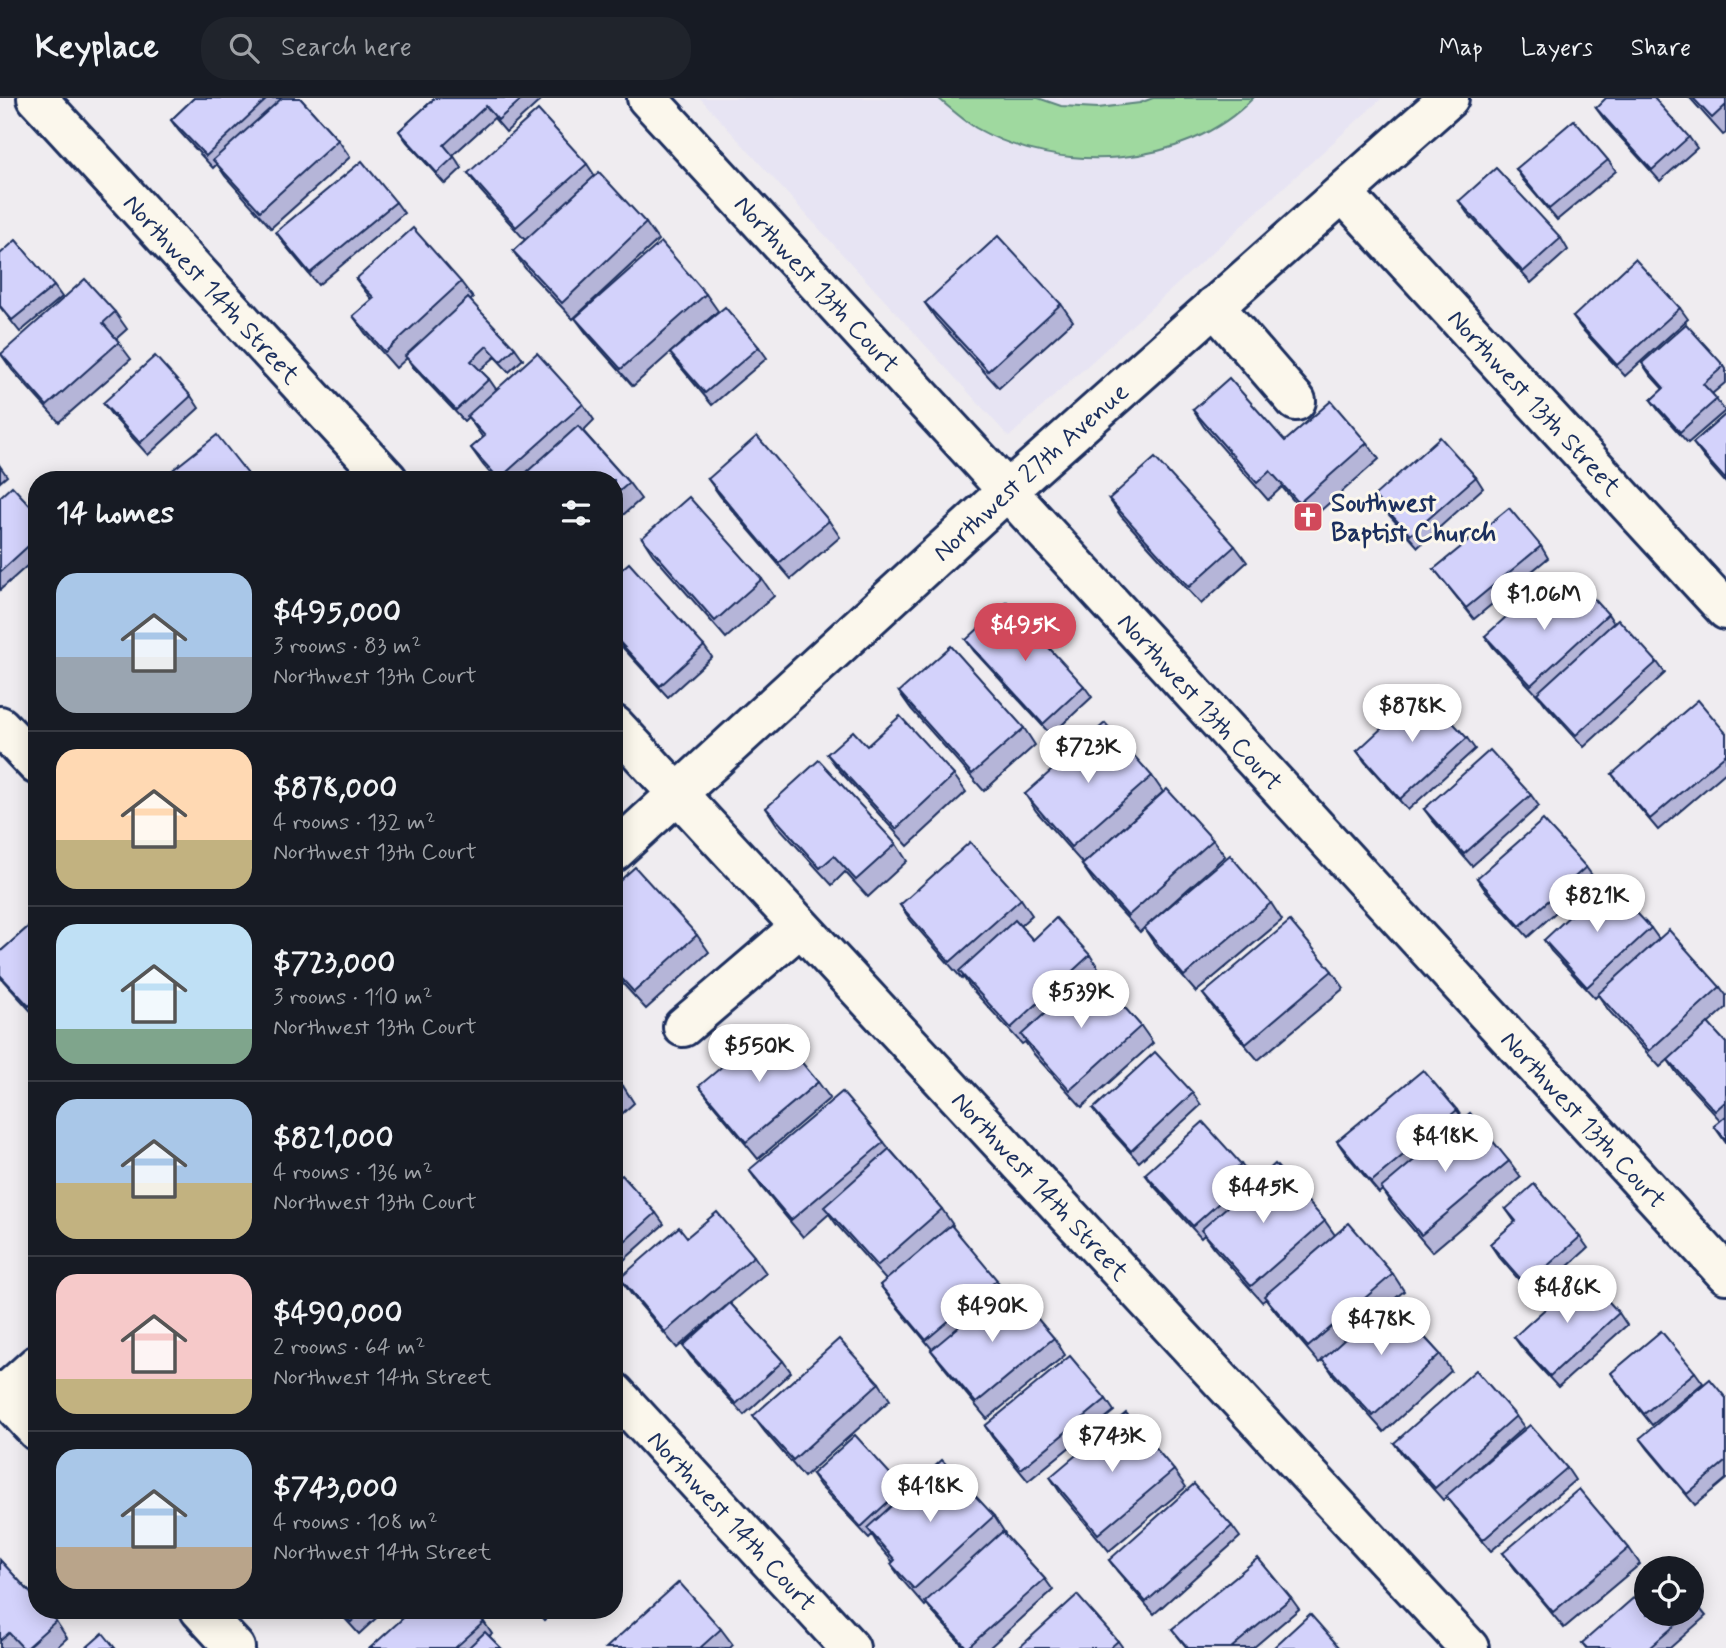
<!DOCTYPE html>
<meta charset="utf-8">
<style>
:root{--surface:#171b24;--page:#20242c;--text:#f1f3f6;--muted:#9ea1a6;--line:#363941;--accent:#d1495b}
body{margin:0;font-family:Mynerve,sans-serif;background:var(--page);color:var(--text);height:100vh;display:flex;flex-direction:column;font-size:26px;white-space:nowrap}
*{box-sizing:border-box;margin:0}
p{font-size:23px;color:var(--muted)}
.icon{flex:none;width:38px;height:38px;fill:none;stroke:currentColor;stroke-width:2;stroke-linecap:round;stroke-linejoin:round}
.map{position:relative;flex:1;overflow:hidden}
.details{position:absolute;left:28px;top:373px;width:595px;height:1148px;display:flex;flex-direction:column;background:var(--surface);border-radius:28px;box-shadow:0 4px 18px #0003}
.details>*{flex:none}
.buttons{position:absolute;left:1634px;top:1458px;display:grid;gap:14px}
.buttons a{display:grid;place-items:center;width:70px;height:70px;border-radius:50%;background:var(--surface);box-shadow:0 4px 18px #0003;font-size:35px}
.price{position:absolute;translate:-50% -60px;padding:0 16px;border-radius:24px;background:#fff;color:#222;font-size:23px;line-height:46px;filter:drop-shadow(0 2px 4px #0008)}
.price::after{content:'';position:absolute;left:50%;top:42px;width:21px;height:16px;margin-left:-10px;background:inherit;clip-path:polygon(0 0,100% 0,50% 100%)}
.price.active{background:var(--accent);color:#fff}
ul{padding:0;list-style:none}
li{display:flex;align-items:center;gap:21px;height:175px;padding:0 28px}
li+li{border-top:2px solid var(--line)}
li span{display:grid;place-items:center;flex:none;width:196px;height:140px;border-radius:21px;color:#555}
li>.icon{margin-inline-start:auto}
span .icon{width:84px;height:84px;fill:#fffc;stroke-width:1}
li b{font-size:30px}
h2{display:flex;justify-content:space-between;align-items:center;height:84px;padding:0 28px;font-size:30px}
header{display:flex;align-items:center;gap:42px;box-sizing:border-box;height:98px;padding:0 35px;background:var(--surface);border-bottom:2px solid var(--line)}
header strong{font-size:33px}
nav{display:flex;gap:38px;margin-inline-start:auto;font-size:24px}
.search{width:490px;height:63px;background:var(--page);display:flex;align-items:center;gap:18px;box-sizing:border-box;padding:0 24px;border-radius:28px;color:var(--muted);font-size:26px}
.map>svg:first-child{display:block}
.built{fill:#e7e4f3}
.green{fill:#9fd99f;stroke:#5d847e;stroke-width:2}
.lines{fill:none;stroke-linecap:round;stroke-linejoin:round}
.minor-casing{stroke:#1b2f5e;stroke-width:44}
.minor{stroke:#fbf7ec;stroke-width:38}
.wall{fill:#b5b5d8;stroke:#1b2f5e;stroke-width:2}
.building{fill:#d3d2fb;stroke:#1b2f5e;stroke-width:2}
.labels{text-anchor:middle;stroke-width:6;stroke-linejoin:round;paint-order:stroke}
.street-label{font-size:26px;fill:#1b2f5e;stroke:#fbf7ec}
.poi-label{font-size:26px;font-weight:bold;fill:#1b2f5e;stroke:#fbf7ec;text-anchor:start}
</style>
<header>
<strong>Keyplace</strong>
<div class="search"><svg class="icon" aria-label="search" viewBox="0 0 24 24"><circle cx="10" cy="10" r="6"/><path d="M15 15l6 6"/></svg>Search here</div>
<nav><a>Map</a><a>Layers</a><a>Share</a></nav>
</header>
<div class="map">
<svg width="1726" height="1550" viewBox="0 0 1726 1550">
<rect width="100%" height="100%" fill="#efecf0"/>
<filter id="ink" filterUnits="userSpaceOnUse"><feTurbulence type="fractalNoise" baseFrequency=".0143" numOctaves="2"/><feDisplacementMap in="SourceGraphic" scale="14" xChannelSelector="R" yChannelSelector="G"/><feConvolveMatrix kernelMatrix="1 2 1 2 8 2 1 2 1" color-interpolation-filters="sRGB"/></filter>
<g filter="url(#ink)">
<path class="built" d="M700 0H1382L1009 339Z"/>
<path class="green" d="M938 0H1038L1061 8 1098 10 1140 5 1153 0H1253C1185 71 1059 77 976 30 963 22 950 10 938 0Z"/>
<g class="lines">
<g class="minor-casing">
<g id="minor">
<path id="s1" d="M37 0 388 382"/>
<path id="s2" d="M647 0 1726 1176"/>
<path id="s3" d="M1343 95 1726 512"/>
<path d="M1214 208 1296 303"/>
<path id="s4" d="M614 627 1469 1550"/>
<path d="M0 628 37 667"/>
<path id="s5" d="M614 754 1007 393 1449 0"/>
<path d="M683 929 800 829"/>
<path d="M0 1293 37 1333"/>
<path id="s6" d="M614 1294 850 1550"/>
<path d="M0 1300 37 1267"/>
<path d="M200 1512 235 1550"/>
</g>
</g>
<use href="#minor" class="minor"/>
</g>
<g class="wall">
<path d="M194 0H300L338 42 350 59 271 130 225 78 217 66 213 70 179 33 171 22Z"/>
<path d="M435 0H543L506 34 494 20 453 57 462 70 445 86 407 44 399 33Z"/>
<path d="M1690 0H1726V35L1723 37Z"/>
<path d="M1596 10 1689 39 1697 50 1660 83 1604 21Z"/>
<path d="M1608 62 1616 73 1557 122 1523 82 1516 71Z"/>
<path d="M587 66 595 78 646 125 658 142 573 221 525 170 513 153 525 142 480 92 468 75Z"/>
<path d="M1459 103 1561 140 1568 152 1531 185 1467 115Z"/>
<path d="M396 104 404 115 318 187 284 146 276 134Z"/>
<path d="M0 156 54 188 62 199 20 234 0 209Z"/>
<path d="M356 181 461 184 473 200 470 203 515 250 523 261 509 274 495 259 480 272 489 281 496 291 583 306 594 322 583 333 629 385 641 401 614 425V382H496L483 367 471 350 483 340 468 319 464 323 413 269 407 260 396 270 365 235 353 218 372 202Z"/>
<path d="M706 196 718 213 672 253 759 249 767 260 712 307 678 266 670 255 633 288 587 236 575 220Z"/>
<path d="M925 205 1061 206 1073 223 999 290 936 221Z"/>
<path d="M1680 210 1688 221 1625 278 1581 230 1573 219Z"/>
<path d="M115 214 127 231 116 241 131 261 59 324 12 272 1 256Z"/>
<path d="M1642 265 1724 268 1726 271V284L1712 296 1725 313 1688 345 1659 313 1651 302 1663 291 1650 277Z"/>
<path d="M191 298 199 310 148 357 111 316 103 305Z"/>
<path d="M1193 312 1285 343 1367 345 1379 361 1310 422 1282 389 1268 402 1204 329Z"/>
<path d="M1726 316V385L1705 361 1693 345Z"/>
<path d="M0 368 7 378 0 384Z"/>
<path d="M1476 379 1483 390 1418 449 1382 409 1374 398Z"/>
<path d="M708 381 829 423 840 439 791 481 720 398Z"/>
<path d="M0 399 37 415V459L0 492Z"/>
<path d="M1109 401 1235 448 1247 464 1201 506 1121 418Z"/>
<path d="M642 440 762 481 774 498 726 540 653 457Z"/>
<path d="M1541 448 1548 460 1474 521 1434 471Z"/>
<path d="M614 478 704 548 712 559 668 599 614 540Z"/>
<path d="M1565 514 1608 516 1614 525 1657 564 1665 575 1584 649 1545 606 1539 598V599L1493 549 1485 538Z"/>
<path d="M966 542 1084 588 1092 599 1051 637 974 553Z"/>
<path d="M899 594 1024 630 1035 647 984 693 911 611Z"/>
<path d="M1726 635V674L1658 732 1620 687 1612 676Z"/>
<path d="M1467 640 1475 651 1408 712 1365 664 1357 653Z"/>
<path d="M867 648 954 677 966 694 908 748 839 672 827 656Z"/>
<path d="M1152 678 1163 694 1083 766 1036 713 1025 696Z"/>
<path d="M1531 697 1539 708 1472 768 1432 722 1424 711Z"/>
<path d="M766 710 896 746 907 763 868 799 845 774 832 787 777 727Z"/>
<path d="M1213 742 1225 758 1150 825 1271 805 1282 822 1196 894 1155 847 1144 830 1140 834 1094 784 1082 767Z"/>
<path d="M1586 769 1594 780 1528 839 1485 792 1477 780Z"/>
<path d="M614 788 697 837 709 854 646 911 614 876Z"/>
<path d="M1021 801 1032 817 1020 828 1033 842 1090 857 1101 874 1096 878 1141 928 1153 945 1082 1009 1032 954 1025 944 1022 946 971 890 963 879 962 881 911 823 900 807Z"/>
<path d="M37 821V920L0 879V854Z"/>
<path d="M1651 830 1659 841 1720 889 1726 897V910L1708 926 1726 945V1045L1714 1028 1721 1023 1676 974 1668 962 1660 969 1609 913 1598 897 1595 900 1551 853 1544 842Z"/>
<path d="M1332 873 1344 890 1258 962 1215 912 1203 896Z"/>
<path d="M614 979 623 988 634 1005 614 1023Z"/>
<path d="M818 984 830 1000 758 1061 711 1004 699 988Z"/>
<path d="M1193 995 1201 1007 1139 1064 1101 1022 1093 1011Z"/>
<path d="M1457 1012 1463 1021 1509 1063 1521 1079 1432 1154 1392 1107 1382 1092 1379 1095 1345 1055 1337 1043Z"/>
<path d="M884 1044 891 1053 942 1111 953 1127 952 1129 1003 1191 1054 1240 1065 1257 987 1321 943 1268 931 1252 932 1251 888 1198 880 1187 886 1182 836 1126 829 1116 803 1139 761 1089 749 1072Z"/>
<path d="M1241 1066 1249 1077 1228 1095 1234 1103 1325 1123 1335 1137 1393 1176 1404 1193 1392 1203 1440 1256 1451 1273 1384 1334 1334 1278 1323 1262 1319 1265 1276 1214 1266 1201 1262 1204 1213 1149 1204 1137 1201 1140 1153 1087 1145 1076Z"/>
<path d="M614 1083 656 1115 664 1126 614 1171Z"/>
<path d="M1506 1111 1580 1139 1588 1150 1534 1199 1498 1158 1490 1146 1515 1124Z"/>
<path d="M687 1139 754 1158 766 1175 730 1205 783 1263 791 1274 744 1317 691 1259 683 1248 726 1208 677 1250 631 1196 620 1180Z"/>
<path d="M1619 1215 1627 1227 1558 1289 1522 1250 1514 1239Z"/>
<path d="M1695 1274 1703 1285 1652 1327 1619 1286 1611 1275Z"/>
<path d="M879 1285 890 1302 804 1379 765 1334 753 1318Z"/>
<path d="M1726 1300V1381L1695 1407 1648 1351 1640 1340Z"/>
<path d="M1106 1301 1114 1313 1028 1383 992 1339 985 1328Z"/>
<path d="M1516 1318 1524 1329 1479 1369 1567 1370 1575 1382 1491 1453 1454 1409 1446 1399 1443 1402 1402 1356 1394 1345Z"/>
<path d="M1174 1372 1186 1389 1109 1453 1061 1396 1050 1379Z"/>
<path d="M812 1376 903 1390 906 1394 994 1418 1005 1435 1004 1436 1045 1481 1053 1492 989 1550H965L933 1515 927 1506 925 1508 902 1482 891 1466 893 1464 878 1447 872 1437 869 1440 820 1388Z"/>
<path d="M1232 1428 1240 1439 1154 1516 1117 1473 1109 1462Z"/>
<path d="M1629 1450 1640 1466 1564 1530 1515 1471 1503 1455Z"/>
<path d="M0 1462 56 1523 67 1540 56 1550H0Z"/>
<path d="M1291 1500 1299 1511 1253 1550H1187L1172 1531Z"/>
<path d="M1692 1501 1706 1518 1670 1550H1586L1582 1545 1647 1516H1692Z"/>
<path d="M315 1512H328L321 1519Z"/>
<path d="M337 1512H385L359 1536Z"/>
<path d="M535 1512H556L544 1522Z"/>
<path d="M484 1524 492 1536 489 1538 501 1550H370Z"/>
<path d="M721 1531 733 1547 730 1550H606Z"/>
<path d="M1118 1543 1123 1550H1019Z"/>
</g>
<g class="building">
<path d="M194 0H268L206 58 171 22Z"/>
<path d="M282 0H300L338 42 260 113 213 62Z"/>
<path d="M435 0H523L498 22 486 8 444 47 454 59 437 75 399 33Z"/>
<path d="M1606 0H1654L1689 39 1652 72 1596 10Z"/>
<path d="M1693 0H1726V7L1712 20Z"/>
<path d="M538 12 587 66 516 129 468 75Z"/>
<path d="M1574 22 1608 62 1549 111 1516 71Z"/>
<path d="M362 63 396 104 310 175 276 134Z"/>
<path d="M1496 70 1561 140 1523 174 1459 103Z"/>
<path d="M599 74 646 125 562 205 513 153Z"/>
<path d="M413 130 461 184 385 254 353 218 374 200 356 181Z"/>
<path d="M998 138 1061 206 988 273 925 205Z"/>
<path d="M16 142 54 188 12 222 0 208V156Z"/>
<path d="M661 144 706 196 621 271 575 220Z"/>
<path d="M1635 161 1680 210 1617 267 1573 219Z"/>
<path d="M85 181 115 214 103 225 119 244 47 308 1 256Z"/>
<path d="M468 200 515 250 501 263 487 248 471 263 489 281 456 312 405 258Z"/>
<path d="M725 209 759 249 705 295 670 255Z"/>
<path d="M1686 226 1724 268 1703 286 1717 301 1680 334 1651 302 1664 290 1642 265Z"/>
<path d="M537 255 583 306 499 381 471 350 485 338 467 318Z"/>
<path d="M155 258 191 298 140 345 103 305Z"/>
<path d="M1229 280 1285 343 1331 303 1367 345 1299 405 1270 373 1257 385 1193 312Z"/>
<path d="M1726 316V382L1693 345Z"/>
<path d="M578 328 629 385 614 398V382H518Z"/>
<path d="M217 337 251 380 249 382H160Z"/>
<path d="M757 338 829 423 779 465 708 381Z"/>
<path d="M1440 339 1476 379 1410 437 1374 398Z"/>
<path d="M1155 360 1235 448 1189 489 1109 401Z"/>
<path d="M12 388 37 415V440L0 474V399Z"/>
<path d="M689 399 762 481 715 523 642 440Z"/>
<path d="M1509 410 1541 448 1466 510 1434 471Z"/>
<path d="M629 465 704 548 660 588 614 538V478Z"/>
<path d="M1541 487 1565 514 1587 493 1608 516 1531 587 1485 538Z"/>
<path d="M1007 504 1084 588 1043 626 966 542Z"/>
<path d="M1618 521 1657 564 1576 637 1537 595Z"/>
<path d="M951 548 1024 630 972 676 899 594Z"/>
<path d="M1423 592 1467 640 1400 701 1357 653Z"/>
<path d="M1698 602 1726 635V656L1650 721 1612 676Z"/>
<path d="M900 618 954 677 896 731 827 656 853 633 867 648Z"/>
<path d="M1105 625 1152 678 1071 749 1025 696Z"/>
<path d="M1490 652 1531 697 1464 756 1424 711Z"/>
<path d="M819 662 896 746 856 782 834 758 820 770 766 710Z"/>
<path d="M1167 691 1213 742 1128 818 1082 767Z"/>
<path d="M1543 722 1586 769 1520 828 1477 780Z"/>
<path d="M970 744 1021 801 950 864 900 807Z"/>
<path d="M1230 757 1271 805 1184 878 1144 830Z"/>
<path d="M635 769 697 837 634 894 614 872V788Z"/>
<path d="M1607 783 1651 830 1587 889 1544 842Z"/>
<path d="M1056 820 1090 857 1011 930 959 873 1015 822 1033 842Z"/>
<path d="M37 821V901L29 908 0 877V854Z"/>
<path d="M1290 823 1332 873 1246 946 1203 896Z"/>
<path d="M1669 832 1720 889 1649 953 1598 896Z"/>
<path d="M1092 873 1141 928 1070 992 1021 937Z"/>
<path d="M1708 925 1726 945V1003L1715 1013 1668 962Z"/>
<path d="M771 927 818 984 746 1044 699 988Z"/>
<path d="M1155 954 1193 995 1131 1053 1093 1011Z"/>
<path d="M1423 972 1457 1012 1371 1084 1337 1043Z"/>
<path d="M614 979 623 988 614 996Z"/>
<path d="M842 994 884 1044 791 1122 749 1072Z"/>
<path d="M1470 1015 1509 1063 1421 1137 1381 1090Z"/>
<path d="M1726 1018V1042L1714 1028Z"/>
<path d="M1203 1024 1241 1066 1219 1085 1229 1096 1193 1128 1145 1076Z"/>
<path d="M889 1051 942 1111 877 1168 824 1109Z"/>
<path d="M1275 1066 1325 1123 1251 1188 1201 1132Z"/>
<path d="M622 1077 656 1115 614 1153V1083Z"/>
<path d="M1534 1086 1580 1139 1526 1187 1490 1146 1516 1123 1506 1111Z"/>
<path d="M717 1114 754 1158 665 1234 620 1180 679 1129 687 1139Z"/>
<path d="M1349 1125 1393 1176 1308 1249 1264 1198Z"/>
<path d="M951 1127 997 1182 926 1242 880 1187Z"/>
<path d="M1584 1176 1619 1215 1550 1278 1514 1239Z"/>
<path d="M1009 1187 1054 1240 976 1305 931 1252Z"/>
<path d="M1389 1201 1440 1256 1373 1318 1322 1262Z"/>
<path d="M730 1205 783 1263 736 1306 683 1248Z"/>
<path d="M1661 1233 1695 1274 1644 1316 1611 1275Z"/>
<path d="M839 1241 879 1285 793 1362 753 1318Z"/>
<path d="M1070 1258 1106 1301 1021 1371 985 1328Z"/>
<path d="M1476 1272 1516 1318 1435 1390 1394 1345Z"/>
<path d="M1710 1281 1726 1300V1363L1687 1396 1640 1340Z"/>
<path d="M1126 1315 1174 1372 1098 1436 1050 1379Z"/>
<path d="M1530 1327 1567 1370 1483 1442 1446 1398Z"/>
<path d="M855 1337 903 1390 861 1429 812 1376Z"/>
<path d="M942 1362 994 1418 914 1491 891 1466 895 1462 867 1430Z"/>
<path d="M1194 1386 1232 1428 1146 1504 1109 1462Z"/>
<path d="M1579 1391 1629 1450 1553 1514 1503 1455Z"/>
<path d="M1002 1434 1045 1481 967 1550 925 1504Z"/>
<path d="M1258 1460 1291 1500 1231 1550H1188L1172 1531Z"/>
<path d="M0 1462 37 1502V1512H46L56 1523 26 1550H23L9 1535 0 1543Z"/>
<path d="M679 1484 721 1531 700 1550H606Z"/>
<path d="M1647 1488V1516H1688L1649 1550H1587L1582 1545Z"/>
<path d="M1077 1497 1118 1543 1110 1550H1019Z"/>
<path d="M1692 1501 1698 1507 1692 1512Z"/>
<path d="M339 1512H364L351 1524Z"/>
<path d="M412 1512H473L484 1524 455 1550H370Z"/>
<path d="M1310 1516 1340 1550H1273Z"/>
<path d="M485 1534 501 1550H468Z"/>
<path d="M103 1535 115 1550H86Z"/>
</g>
</g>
<defs>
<g id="church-square" transform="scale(1.575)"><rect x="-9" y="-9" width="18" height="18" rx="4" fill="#d1495b" stroke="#fbf7ec"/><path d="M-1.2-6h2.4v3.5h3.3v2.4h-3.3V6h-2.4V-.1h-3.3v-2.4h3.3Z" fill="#fff"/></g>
</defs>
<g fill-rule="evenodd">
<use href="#church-square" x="1308" y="419"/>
</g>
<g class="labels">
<g class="street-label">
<text dy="9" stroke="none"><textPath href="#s2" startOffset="252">Northwest 13th Court</textPath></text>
<text dy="9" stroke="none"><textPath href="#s1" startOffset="259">Northwest 14th Street</textPath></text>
<text dy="9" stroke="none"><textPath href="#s3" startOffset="284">Northwest 13th Street</textPath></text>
<text dy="9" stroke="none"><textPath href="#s5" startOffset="564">Northwest 27th Avenue</textPath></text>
<text dy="9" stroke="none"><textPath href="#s2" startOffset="819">Northwest 13th Court</textPath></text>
<text dy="9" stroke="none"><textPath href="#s2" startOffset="1386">Northwest 13th Court</textPath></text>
<text dy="9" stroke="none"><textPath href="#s4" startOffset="628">Northwest 14th Street</textPath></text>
<text dy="9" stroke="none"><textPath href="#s6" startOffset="175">Northwest 14th Court</textPath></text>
</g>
<g class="poi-label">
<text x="1331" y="413">Southwest<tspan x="1331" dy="30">Baptist Church</tspan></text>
</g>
</g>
</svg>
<div class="buttons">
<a><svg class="icon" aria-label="locate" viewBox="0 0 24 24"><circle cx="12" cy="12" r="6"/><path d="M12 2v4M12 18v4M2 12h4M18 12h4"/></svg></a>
</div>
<b class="price" style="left:1544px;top:534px">$1.06M</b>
<b class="price active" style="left:1025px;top:565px">$495K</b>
<b class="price" style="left:1412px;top:646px">$878K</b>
<b class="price" style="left:1088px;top:687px">$723K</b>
<b class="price" style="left:1597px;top:836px">$821K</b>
<b class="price" style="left:1081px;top:932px">$539K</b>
<b class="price" style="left:759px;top:986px">$550K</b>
<b class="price" style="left:1445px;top:1076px">$418K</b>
<b class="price" style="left:1263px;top:1127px">$445K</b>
<b class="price" style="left:1567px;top:1227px">$486K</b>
<b class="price" style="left:992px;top:1246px">$490K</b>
<b class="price" style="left:1381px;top:1259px">$478K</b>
<b class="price" style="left:1112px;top:1376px">$743K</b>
<b class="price" style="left:930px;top:1426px">$418K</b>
<section class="details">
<h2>14 homes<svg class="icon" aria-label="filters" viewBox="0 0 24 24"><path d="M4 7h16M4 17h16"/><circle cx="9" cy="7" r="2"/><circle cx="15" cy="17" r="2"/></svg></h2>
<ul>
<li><span style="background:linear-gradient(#a9c7e8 60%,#9aa5b1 0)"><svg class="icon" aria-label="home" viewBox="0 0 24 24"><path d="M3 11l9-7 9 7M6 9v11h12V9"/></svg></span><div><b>$495,000</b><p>3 rooms · 83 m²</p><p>Northwest 13th Court</p></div></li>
<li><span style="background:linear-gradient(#ffd9b3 65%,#c2b280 0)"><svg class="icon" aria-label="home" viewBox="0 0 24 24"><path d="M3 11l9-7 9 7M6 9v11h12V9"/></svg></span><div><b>$878,000</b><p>4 rooms · 132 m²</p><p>Northwest 13th Court</p></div></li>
<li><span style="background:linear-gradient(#bfe0f5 75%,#7fa58c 0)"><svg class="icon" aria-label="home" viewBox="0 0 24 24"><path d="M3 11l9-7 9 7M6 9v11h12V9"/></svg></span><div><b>$723,000</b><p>3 rooms · 110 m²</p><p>Northwest 13th Court</p></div></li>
<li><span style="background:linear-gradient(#a9c7e8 60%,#c2b280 0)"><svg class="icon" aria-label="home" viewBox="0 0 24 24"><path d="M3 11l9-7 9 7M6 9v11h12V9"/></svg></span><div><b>$821,000</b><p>4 rooms · 136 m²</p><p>Northwest 13th Court</p></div></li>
<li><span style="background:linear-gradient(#f6c9c9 75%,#c2b280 0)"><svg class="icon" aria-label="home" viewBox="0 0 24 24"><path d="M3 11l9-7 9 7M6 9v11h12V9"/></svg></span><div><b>$490,000</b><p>2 rooms · 64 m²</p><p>Northwest 14th Street</p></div></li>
<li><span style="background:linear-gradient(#a9c7e8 70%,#b9a48a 0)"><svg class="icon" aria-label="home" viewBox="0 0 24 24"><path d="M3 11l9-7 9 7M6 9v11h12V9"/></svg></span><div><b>$743,000</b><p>4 rooms · 108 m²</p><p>Northwest 14th Street</p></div></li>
</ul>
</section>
</div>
